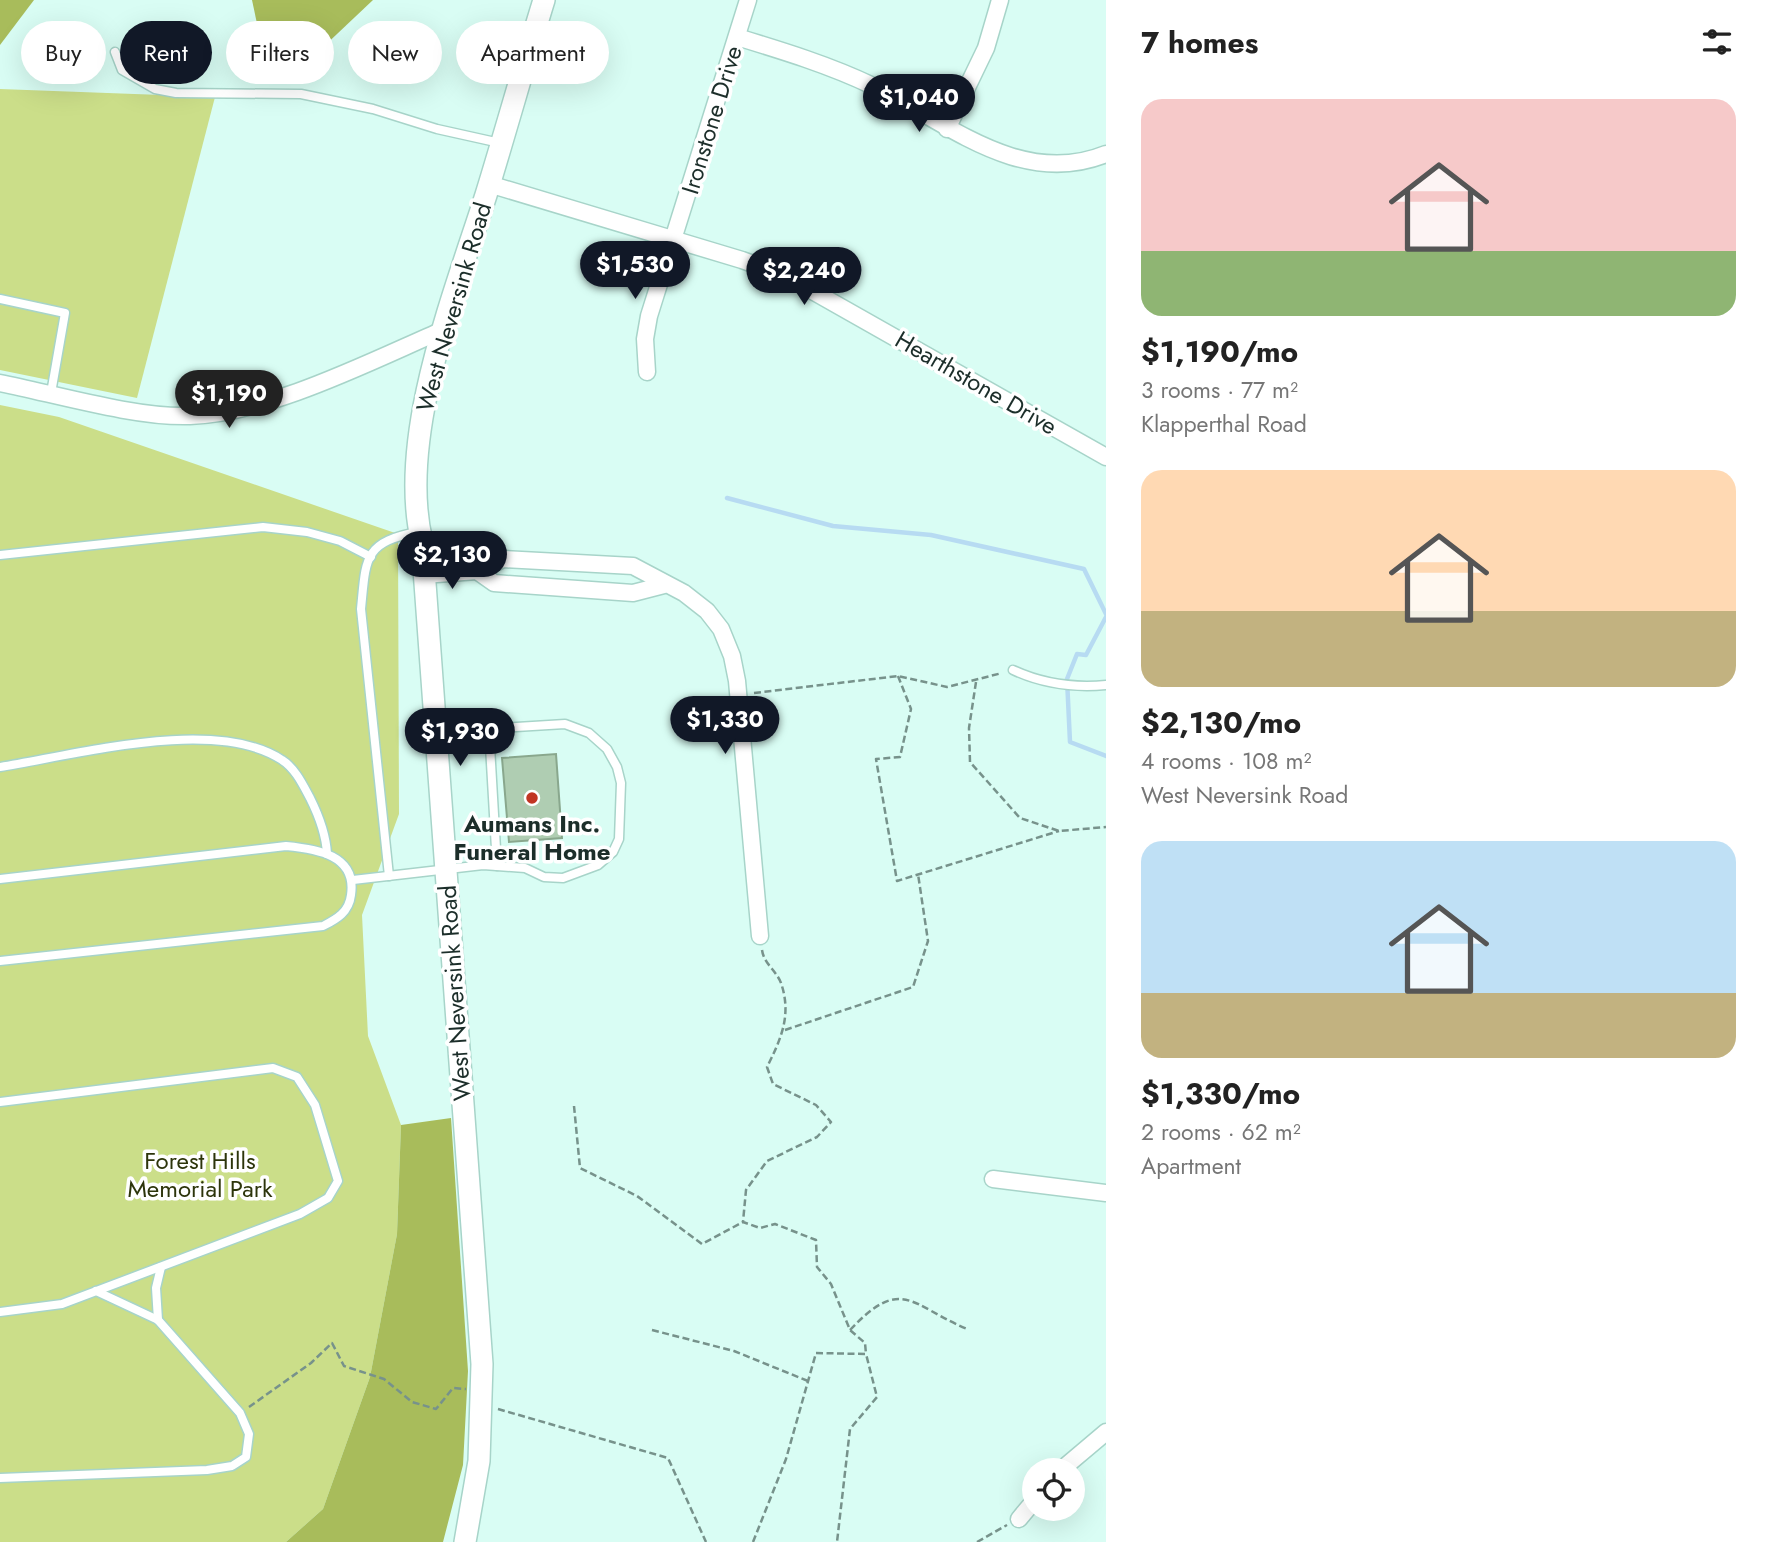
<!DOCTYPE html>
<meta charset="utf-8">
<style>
:root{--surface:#fff;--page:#f2f2f2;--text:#222;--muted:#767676;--accent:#111827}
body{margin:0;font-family:Jost,sans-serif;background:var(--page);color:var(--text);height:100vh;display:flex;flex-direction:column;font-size:26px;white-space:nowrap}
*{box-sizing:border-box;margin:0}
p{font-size:23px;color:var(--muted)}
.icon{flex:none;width:38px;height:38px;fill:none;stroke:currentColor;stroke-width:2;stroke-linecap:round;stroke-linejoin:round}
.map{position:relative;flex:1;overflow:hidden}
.drawer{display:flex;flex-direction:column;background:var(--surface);width:665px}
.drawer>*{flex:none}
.hud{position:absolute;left:21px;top:21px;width:665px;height:63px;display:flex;gap:14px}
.controls{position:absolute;left:1022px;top:1458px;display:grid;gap:14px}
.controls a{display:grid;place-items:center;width:63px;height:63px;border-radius:50%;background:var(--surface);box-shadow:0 7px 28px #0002;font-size:35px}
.price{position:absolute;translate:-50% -60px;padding:0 16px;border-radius:24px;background:var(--accent);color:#fff;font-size:23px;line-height:46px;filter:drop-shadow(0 2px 4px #0008)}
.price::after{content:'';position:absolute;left:50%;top:42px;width:21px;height:16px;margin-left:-10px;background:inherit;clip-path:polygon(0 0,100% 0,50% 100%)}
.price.selected{background:#222;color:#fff}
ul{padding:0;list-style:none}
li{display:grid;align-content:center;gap:14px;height:371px;padding:0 35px}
li span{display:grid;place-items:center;height:217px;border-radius:21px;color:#555}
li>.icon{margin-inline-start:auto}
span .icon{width:126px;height:126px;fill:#fffc;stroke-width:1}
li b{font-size:30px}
h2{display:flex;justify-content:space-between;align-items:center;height:84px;padding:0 35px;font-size:30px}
.chip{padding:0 24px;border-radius:32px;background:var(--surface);box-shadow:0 7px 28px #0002;font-size:24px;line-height:63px}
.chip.selected{background:var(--accent);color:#fff}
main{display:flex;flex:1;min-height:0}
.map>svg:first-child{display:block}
.green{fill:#cbde89}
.forest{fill:#a8bc5b}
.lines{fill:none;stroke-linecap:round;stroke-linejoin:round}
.stream{stroke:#b7dbf2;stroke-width:4.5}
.building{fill:#afcdb2;stroke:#89a78d;stroke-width:2}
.service-casing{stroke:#a7d4c9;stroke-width:11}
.minor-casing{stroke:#a7d4c9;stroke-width:19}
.tertiary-casing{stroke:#a7d4c9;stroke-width:24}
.path{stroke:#77928b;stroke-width:2.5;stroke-dasharray:7 3.5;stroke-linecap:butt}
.service{stroke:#fff;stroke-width:8}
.minor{stroke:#fff;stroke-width:16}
.tertiary{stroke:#fff;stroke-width:21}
.poi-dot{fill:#c13523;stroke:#fff;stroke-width:2.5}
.labels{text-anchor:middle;stroke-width:7;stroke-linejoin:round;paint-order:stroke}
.street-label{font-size:24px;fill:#1c2e2a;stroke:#fff}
.poi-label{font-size:24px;font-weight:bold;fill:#1c2e2a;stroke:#fff}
.park-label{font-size:24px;fill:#2d350b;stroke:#fff}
</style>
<main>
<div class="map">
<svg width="1106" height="1542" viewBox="0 0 1106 1542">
<rect width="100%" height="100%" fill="#d9fdf4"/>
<g class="green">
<path d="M0 89 215 97 137 398 0 370Z"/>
<path d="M0 405 59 417 398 534 399 814 362 915 368 1036 401 1125 397 1234 370 1377 323 1509 286 1542H0Z"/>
</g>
<g class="forest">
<path d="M0 0H34L0 45Z"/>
<path d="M252 0H373L301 68 266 66Z"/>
<path d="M451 1118 468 1371 463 1465 443 1542H286L323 1509 370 1377 397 1234 401 1125Z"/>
</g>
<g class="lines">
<g class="stream">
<path d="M727 498 833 526 931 535 1084 569 1106 614"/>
<path d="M1106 617 1086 655 1077 654 1067 679 1070 742 1106 756"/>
</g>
</g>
<path class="building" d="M556 754 562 838 509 842 502 758Z"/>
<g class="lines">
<g class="service-casing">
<g id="service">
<path d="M115 52 122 70 155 89 176 93 301 94 373 109 437 129 500 143"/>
<path d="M0 299 65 313 51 393"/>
<path d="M0 555 263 527 307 532 340 541 371 557"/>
<path d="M1013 670C1043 684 1073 688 1106 685"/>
<path d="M489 729 497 866"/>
<path d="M0 767C75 755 216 716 282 760 295 768 303 785 310 798 319 816 326 834 327 854"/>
<path d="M389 876 361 609C366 559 363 542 418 532"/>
<path d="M0 879 286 846C317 849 357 855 351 895 349 912 337 919 323 926L0 961"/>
<path d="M353 880 483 865 525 868 544 877 563 878 598 865 613 852 619 839 621 783 617 767 607 749 589 733 565 724 436 732"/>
<path d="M0 1102 273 1068 297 1077 315 1105 338 1181 328 1198 300 1214 62 1304 0 1312"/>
<path d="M158 1320 156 1288 161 1267"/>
<path d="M0 1478 207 1470 232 1466 246 1457 249 1434 240 1413 158 1320 96 1291"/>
</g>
</g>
<g class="minor-casing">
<g id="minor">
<path d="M737 37C783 51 829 65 873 86 946 121 1020 189 1106 154"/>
<path d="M947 129 986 48 1000 0"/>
<path d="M489 184 742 260 786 276 1106 457"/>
<path d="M647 372 645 339 649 316 748 0"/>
<path d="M0 383C55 394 136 418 190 416 270 413 369 362 443 330"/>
<path d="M423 575 477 571"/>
<path d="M664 585 633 593 494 583 477 571 503 559 633 566 684 593 707 611 721 629 732 656 737 681 760 936"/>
<path d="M993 1179 1106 1193"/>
<path d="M1061 1470 1106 1432"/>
<path d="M1019 1519 1034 1501"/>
</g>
</g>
<g class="tertiary-casing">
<path id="tertiary" d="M465 1542 479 1461 482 1364 422 542C397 438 454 295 486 195 506 130 524 65 544 0"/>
</g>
<g class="path">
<path d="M898 676 911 709 900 757 876 759 897 881 1059 831"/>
<path d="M976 682 969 728 970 762 1020 818 1059 831 1106 827"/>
<path d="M754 693 898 676 947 687 1002 673"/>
<path d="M762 950C764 964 776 970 781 983 792 1015 781 1039 767 1067L773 1084 816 1105 831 1122 817 1137 767 1161 746 1190 743 1222 760 1228 775 1224 816 1240 817 1267 831 1284 850 1330 865 1343 866 1354"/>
<path d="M785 1030 913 987 928 941 918 874"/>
<path d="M574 1106 580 1168 637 1196 702 1244 743 1222"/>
<path d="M652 1330 734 1351 808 1381"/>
<path d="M850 1330C902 1275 910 1305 967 1329"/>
<path d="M249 1407 311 1363 332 1343 344 1366 384 1379 412 1402 436 1409 453 1388 466 1389"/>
<path d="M498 1409 668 1458 706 1542"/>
<path d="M753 1542 786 1459 816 1353 866 1354 877 1397 850 1429 837 1542"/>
<path d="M977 1542 1007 1525"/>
</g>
<use href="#service" class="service"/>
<use href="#minor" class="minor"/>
<use href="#tertiary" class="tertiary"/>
</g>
<circle class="poi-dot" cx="532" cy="798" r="7"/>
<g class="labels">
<g class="street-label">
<text transform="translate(712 120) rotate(-73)" y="8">Ironstone Drive</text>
<text transform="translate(454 307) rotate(-74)" y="8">West Neversink Road</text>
<text transform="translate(976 383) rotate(30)" y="8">Hearthstone Drive</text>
<text transform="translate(455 993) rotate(-94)" y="8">West Neversink Road</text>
</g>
<g class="poi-label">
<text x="532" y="832">Aumans Inc.<tspan x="532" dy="28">Funeral Home</tspan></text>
</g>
<g class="park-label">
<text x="200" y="1169">Forest Hills<tspan x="200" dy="28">Memorial Park</tspan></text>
</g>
</g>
</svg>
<div class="controls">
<a><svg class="icon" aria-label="locate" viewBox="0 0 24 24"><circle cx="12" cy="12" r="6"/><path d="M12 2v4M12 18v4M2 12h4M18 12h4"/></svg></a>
</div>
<b class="price" style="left:919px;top:134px">$1,040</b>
<b class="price" style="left:635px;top:301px">$1,530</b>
<b class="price" style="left:804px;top:307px">$2,240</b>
<b class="price selected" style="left:229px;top:430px">$1,190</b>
<b class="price" style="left:452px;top:591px">$2,130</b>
<b class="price" style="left:725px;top:756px">$1,330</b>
<b class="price" style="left:460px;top:768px">$1,930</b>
<div class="hud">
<a class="chip">Buy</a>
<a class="chip selected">Rent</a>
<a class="chip">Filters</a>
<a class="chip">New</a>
<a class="chip">Apartment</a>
</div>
</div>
<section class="drawer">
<h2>7 homes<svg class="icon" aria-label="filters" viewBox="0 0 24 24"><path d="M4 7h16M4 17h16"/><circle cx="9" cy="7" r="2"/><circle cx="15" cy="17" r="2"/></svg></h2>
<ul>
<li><span style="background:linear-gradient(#f6c9c9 70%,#8fb573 0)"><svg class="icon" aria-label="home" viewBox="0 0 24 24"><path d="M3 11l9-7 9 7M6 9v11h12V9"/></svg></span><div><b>$1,190/mo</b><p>3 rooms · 77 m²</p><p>Klapperthal Road</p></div></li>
<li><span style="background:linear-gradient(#ffd9b3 65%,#c2b280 0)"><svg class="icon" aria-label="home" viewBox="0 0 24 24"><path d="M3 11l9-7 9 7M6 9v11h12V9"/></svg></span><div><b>$2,130/mo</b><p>4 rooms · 108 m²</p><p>West Neversink Road</p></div></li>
<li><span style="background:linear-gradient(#bfe0f5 70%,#c2b280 0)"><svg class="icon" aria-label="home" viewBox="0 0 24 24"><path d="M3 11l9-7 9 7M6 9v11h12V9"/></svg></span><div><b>$1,330/mo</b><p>2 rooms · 62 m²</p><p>Apartment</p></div></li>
</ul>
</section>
</main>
